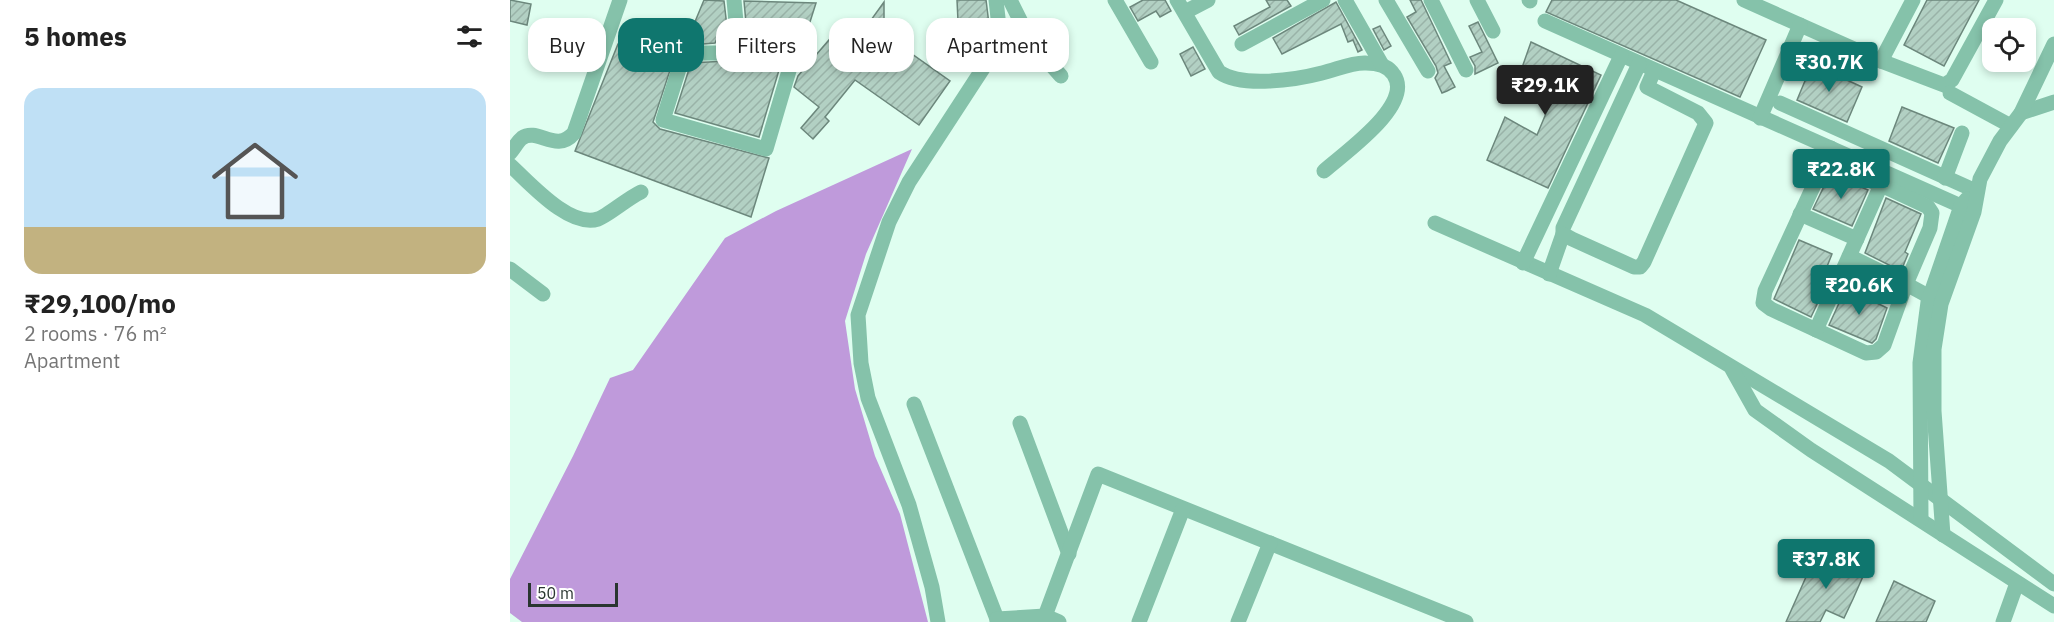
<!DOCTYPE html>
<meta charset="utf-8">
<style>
:root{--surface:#fff;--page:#f6f6f6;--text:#222;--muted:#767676;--line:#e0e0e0;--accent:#0f766e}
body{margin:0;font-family:"IBM Plex Sans",sans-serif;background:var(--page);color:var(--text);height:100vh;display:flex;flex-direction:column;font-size:22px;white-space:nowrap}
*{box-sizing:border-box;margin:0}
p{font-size:20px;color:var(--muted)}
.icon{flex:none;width:33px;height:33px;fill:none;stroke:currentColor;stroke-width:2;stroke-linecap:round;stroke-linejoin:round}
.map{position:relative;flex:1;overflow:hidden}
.panel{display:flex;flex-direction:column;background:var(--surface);width:510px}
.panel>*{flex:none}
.banner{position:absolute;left:18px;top:18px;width:570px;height:54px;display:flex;gap:12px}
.tools{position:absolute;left:1472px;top:18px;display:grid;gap:12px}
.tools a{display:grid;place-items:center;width:54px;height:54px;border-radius:12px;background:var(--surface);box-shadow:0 3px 9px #0003;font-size:30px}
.scale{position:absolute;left:18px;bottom:15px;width:90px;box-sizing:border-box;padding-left:6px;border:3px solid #293530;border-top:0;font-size:16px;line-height:21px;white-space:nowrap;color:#293530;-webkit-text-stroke:4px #fff;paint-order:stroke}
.price{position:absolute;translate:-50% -51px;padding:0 14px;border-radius:6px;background:var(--accent);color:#fff;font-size:20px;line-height:39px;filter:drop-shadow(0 2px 3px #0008)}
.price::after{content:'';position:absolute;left:50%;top:36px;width:18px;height:14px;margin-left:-9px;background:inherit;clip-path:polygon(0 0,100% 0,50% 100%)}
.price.active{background:#222;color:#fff}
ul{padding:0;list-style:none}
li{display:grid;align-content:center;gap:12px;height:318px;padding:0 24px}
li+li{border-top:2px solid var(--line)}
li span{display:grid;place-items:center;height:186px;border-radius:18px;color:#555}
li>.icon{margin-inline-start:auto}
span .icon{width:108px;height:108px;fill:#fffc;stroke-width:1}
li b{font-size:26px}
h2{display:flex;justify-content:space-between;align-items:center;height:72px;padding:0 24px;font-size:26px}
.chip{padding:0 21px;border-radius:18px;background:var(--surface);box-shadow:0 3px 9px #0003;font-size:21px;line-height:54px}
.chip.active{background:var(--accent);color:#fff}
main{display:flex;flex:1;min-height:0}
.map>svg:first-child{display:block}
.water{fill:#bf9adb}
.building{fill:url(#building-hatch);stroke:#6c877c;stroke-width:1.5}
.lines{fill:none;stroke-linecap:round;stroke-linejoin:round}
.minor{stroke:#85c2aa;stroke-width:15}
</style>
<main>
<section class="panel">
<h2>5 homes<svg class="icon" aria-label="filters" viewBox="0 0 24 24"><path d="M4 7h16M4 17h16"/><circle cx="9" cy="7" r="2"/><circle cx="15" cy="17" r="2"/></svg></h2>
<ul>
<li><span style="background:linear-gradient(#bfe0f5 75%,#c2b280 0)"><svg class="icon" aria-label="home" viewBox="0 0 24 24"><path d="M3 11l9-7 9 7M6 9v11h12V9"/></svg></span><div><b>₹29,100/mo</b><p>2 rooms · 76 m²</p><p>Apartment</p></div></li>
</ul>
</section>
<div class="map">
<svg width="1544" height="622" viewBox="0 0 1544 622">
<defs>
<pattern id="building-hatch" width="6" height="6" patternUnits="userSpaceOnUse" patternTransform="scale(1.5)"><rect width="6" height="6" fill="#b2d0c3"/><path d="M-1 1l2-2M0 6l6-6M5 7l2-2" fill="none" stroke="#99b3a8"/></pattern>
</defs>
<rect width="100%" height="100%" fill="#dffef0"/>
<path class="water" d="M402 149 356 254 335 321 345 389 365 456 390 514 418 622H12L0 613V579L63 456 100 378 123 370 215 238 266 211Z"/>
<g class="building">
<path d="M0 0 21 4 17 25 0 21Z"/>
<path d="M194 0 214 1 217 27 210 32 205 43 168 46 143 122 150 129 259 158 241 217 65 151 108 44 177 41Z"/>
<path d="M447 0H476L480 32 469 33 468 20 448 21Z"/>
<path d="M633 0H655L661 11 650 17 646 11 628 21 620 7Z"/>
<path d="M756 0H777L781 6 729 35 724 26 760 7Z"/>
<path d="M900 0H911L941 63 934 66 945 87 937 91 932 93 925 78 928 73 926 66 897 17 906 12Z"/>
<path d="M1042 0H1166L1256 40 1230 97 1036 12Z"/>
<path d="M1417 0H1469L1434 66 1394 45Z"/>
<path d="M234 1 306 3 299 25 291 20 236 23Z"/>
<path d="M374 2V27L371 32 440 81 409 125 345 80 315 117 319 121 303 139 291 128 309 107 284 87 288 76 330 27 346 41Z"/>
<path d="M826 2 852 50 848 52 843 40 838 42 831 24 772 54 763 38Z"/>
<path d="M968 22 988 63 965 74V66L960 57 972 52 959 26Z"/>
<path d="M870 26 881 46 874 50 863 29Z"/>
<path d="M278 40 249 137 165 113 181 63 216 61 225 44 229 43Z"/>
<path d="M1021 42 1091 75 1038 188 977 160 995 117 1027 135 1042 99 1006 85Z"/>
<path d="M683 47 695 69 681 76 670 54Z"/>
<path d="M1302 64 1352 87 1337 122 1287 100Z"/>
<path d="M1392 107 1444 128 1428 163 1379 141Z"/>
<path d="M1320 174 1358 190 1342 226 1303 209Z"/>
<path d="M1376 198 1411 214 1395 252 1398 254 1391 271 1355 253Z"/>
<path d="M1289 240 1322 254 1306 294 1310 298 1301 317 1264 299Z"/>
<path d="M1336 288 1377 308 1366 339 1362 343 1319 325Z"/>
<path d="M1308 550 1354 574 1343 599 1334 618 1316 610 1310 622H1276Z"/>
<path d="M1384 581 1425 601 1416 622H1366Z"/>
</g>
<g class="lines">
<g class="minor">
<path d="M224 0 227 33 218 37 211 53H174L153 120 256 149 291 30 227 33"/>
<path d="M500 0 521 42 551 76"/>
<path d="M605 0 641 62"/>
<path d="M667 0 709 72C732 88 785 80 812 73 826 70 842 62 856 63 867 63 878 65 884 75 904 105 834 153 814 171"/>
<path d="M835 0 872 65"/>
<path d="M876 0 918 71"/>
<path d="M921 0 956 70"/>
<path d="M967 0 983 31"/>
<path d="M1019 0 1020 1"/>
<path d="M1234 0 1371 61 1434 85 1442 80 1486 0"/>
<path d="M675 12 698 0"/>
<path d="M1035 21 1451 206"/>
<path d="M732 44 813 0"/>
<path d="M1371 61 1403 0"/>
<path d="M1129 64 1053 228V234L1062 239 1124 267H1130L1134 262 1196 123 1188 113 1137 87 1144 71"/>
<path d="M1440 93 1501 126"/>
<path d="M1270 103 1466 191"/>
<path d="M1511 113 1544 102"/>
<path d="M1250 118 1290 25"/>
<path d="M1321 148 1255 291 1253 303 1261 309 1356 353 1366 352 1374 345 1396 284 1420 297"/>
<path d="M0 153C4 149 7 142 12 138 28 127 46 154 64 133L110 0"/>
<path d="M1315 161 1371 185"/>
<path d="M0 165C20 183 59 228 88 219 97 216 118 198 131 192"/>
<path d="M1435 178 1452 133"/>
<path d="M1290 214 1347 239"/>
<path d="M925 223 1135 315 1379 461 1544 584"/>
<path d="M1013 263 1111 56"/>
<path d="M0 269 33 294"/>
<path d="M1039 274 1053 234"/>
<path d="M1306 330 1371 185 1418 207 1422 213 1420 228 1396 284 1339 256"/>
<path d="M1222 369 1245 410 1301 450 1544 606"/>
<path d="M404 404 487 619"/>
<path d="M510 423 559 554"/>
<path d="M1411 520 1410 363 1418 302 1451 206 1457 199"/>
<path d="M1433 535 1424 411V349L1431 304 1464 212 1470 179 1490 141 1511 113 1544 44"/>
<path d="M535 616 588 474 956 622"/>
<path d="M428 622 422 587 399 505 358 398 351 363 348 315 379 222 399 182 487 47 490 36 486 0"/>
<path d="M487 622V619L535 616 549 622"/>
<path d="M629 622 673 509"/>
<path d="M728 622 760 543"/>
<path d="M1493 622 1507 583"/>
</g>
</g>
</svg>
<div class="tools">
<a><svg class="icon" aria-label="locate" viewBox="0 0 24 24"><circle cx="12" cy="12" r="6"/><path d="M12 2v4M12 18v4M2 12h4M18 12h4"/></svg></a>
</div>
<div class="scale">50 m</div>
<b class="price" style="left:1319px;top:93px">₹30.7K</b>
<b class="price active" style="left:1035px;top:116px">₹29.1K</b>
<b class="price" style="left:1331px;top:200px">₹22.8K</b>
<b class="price" style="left:1349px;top:316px">₹20.6K</b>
<b class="price" style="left:1316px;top:590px">₹37.8K</b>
<div class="banner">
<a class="chip">Buy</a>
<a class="chip active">Rent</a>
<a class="chip">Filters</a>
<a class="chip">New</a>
<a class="chip">Apartment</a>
</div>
</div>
</main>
